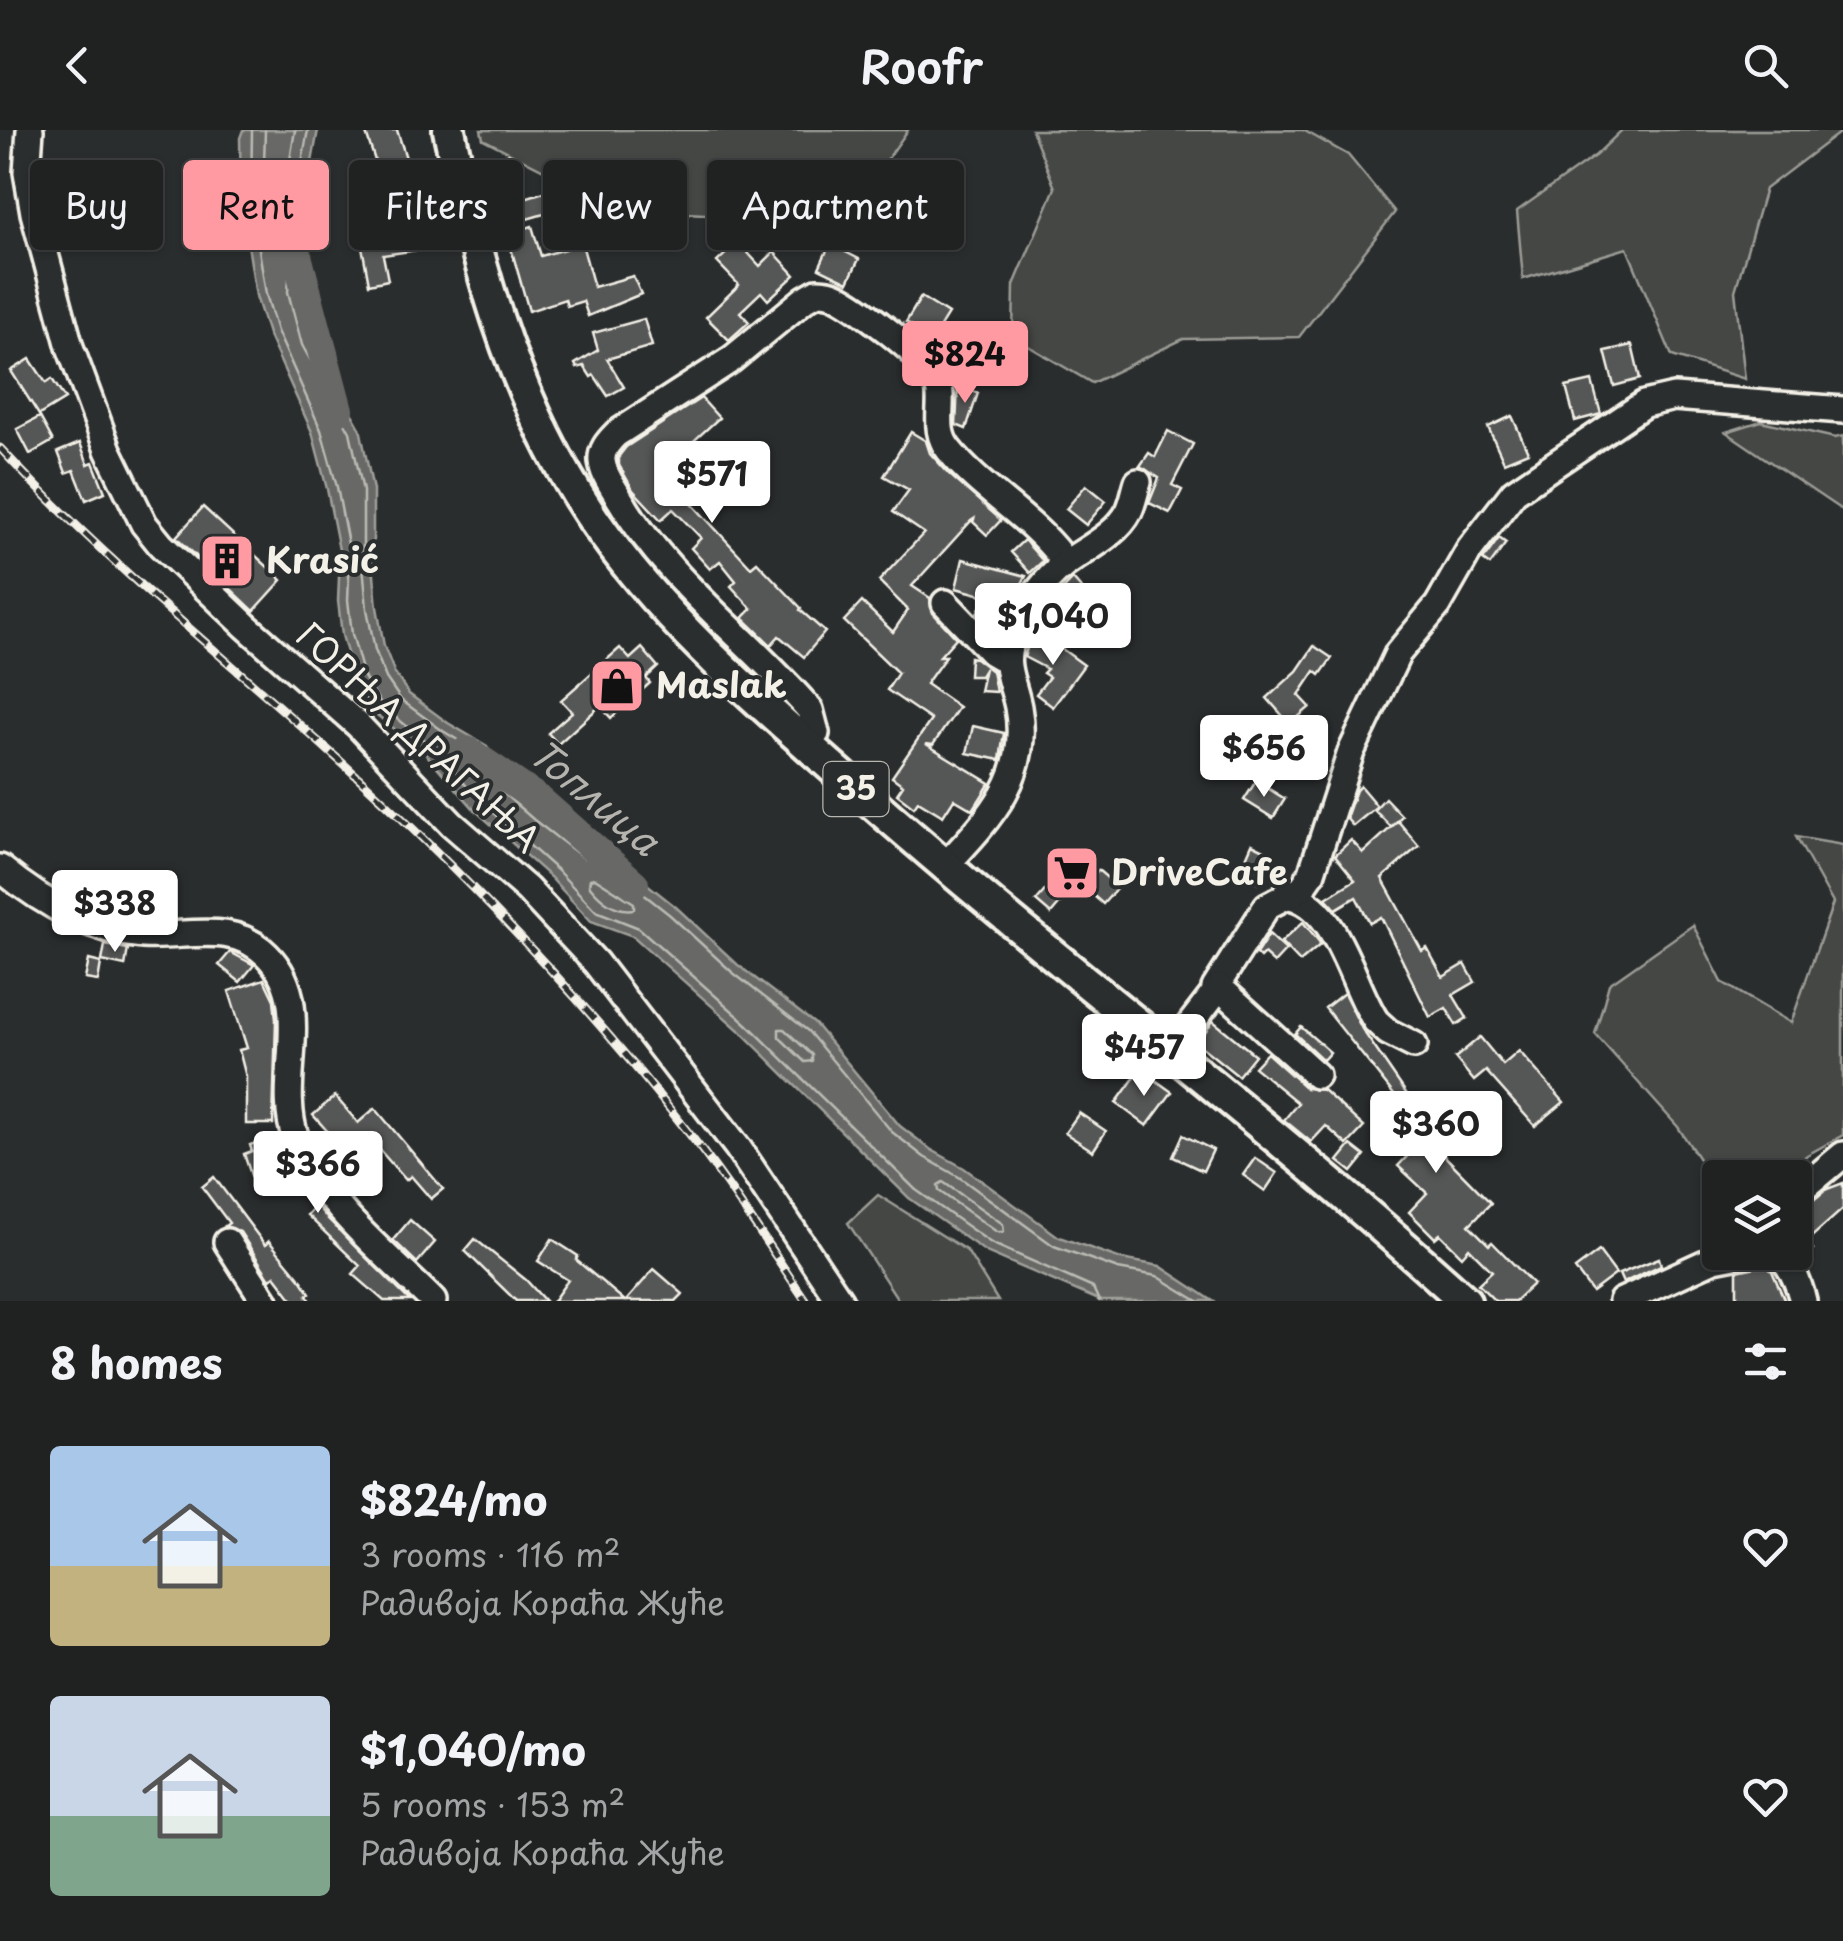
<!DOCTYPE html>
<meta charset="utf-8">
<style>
:root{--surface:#202222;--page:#2d2f2f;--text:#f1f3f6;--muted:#a2a4a5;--line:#3d3f40;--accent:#ff9aa2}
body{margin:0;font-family:"Playpen Sans",sans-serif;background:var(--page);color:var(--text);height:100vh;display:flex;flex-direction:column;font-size:38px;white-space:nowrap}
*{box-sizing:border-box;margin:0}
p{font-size:32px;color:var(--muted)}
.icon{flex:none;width:55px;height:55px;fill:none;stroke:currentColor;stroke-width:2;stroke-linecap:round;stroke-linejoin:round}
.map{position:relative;height:1171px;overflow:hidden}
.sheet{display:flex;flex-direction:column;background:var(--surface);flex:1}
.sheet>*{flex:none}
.guide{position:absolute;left:30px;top:30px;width:1000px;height:90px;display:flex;gap:20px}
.buttons{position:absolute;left:1702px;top:1030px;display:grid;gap:20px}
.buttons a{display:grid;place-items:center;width:110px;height:110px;border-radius:10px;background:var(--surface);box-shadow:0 2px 8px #0004,0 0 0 2px var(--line);font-size:50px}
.price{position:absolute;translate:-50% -85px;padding:0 22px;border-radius:10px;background:#fff;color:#222;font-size:32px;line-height:65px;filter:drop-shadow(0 2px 5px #0008)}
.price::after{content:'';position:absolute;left:50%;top:60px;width:30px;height:22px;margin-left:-15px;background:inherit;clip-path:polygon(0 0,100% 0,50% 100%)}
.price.current{background:var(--accent);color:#111}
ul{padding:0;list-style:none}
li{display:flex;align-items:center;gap:30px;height:250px;padding:0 50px}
li span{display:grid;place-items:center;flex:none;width:280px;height:200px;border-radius:10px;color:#555}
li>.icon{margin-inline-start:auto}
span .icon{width:120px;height:120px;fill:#fffc;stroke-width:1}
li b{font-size:42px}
h2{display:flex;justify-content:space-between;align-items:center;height:120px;padding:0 50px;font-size:42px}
.chip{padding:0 35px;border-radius:10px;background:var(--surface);box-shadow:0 2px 8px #0004,0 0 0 2px var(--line);font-size:35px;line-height:90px}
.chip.current{background:var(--accent);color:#111}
header{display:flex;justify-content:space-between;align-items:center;height:130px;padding:0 50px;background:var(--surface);font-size:45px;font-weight:600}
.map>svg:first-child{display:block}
.green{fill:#444645;stroke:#9c9c96;stroke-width:2.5}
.water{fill:#676866;stroke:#9f9f9a;stroke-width:2.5}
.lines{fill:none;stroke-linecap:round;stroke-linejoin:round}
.shore{stroke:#bcbab4;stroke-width:2.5}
.river{stroke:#676866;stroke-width:30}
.building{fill:#555756;stroke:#f4f1e8;stroke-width:2.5}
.minor-casing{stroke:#f4f1e8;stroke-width:32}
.major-casing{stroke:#f4f1e8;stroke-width:38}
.minor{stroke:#2a2d2e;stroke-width:25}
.major{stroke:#2a2d2e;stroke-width:30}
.rail-casing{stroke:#f4f1e8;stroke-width:9}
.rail{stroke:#2a2d2e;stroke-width:5;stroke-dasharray:15;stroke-linecap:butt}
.labels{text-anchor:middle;stroke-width:8;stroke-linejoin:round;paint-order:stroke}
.shield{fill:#2a2d2e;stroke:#b7b6b0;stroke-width:2.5}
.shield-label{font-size:32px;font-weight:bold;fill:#f4f1e8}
.poi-label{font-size:35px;font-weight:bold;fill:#f4f1e8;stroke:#2a2d2e;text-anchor:start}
.street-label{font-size:35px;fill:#f4f1e8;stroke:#2a2d2e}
.water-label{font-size:38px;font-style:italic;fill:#b5b3ae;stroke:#2a2d2e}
</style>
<header><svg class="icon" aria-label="back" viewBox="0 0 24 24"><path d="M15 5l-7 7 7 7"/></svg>Roofr<svg class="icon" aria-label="search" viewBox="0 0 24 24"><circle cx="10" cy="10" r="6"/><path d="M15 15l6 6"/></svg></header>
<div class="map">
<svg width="1843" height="1171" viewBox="0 0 1843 1171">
<rect width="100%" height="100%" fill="#2a2d2e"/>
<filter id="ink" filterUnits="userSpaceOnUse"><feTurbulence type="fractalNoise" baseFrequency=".01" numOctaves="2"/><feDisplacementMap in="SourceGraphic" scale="20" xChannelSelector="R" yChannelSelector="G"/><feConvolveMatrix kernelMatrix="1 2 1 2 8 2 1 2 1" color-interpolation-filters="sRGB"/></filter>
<g filter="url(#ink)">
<g class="green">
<path d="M481 0H908L839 98 705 84 622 80 483 9Z"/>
<path d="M1032 0H1303L1348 25 1395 82 1299 207 1183 209 1092 253 1013 207 1014 155 1055 58Z"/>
<path d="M1622 0H1843L1765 59 1735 161 1745 249 1672 226 1627 118 1523 149 1517 81 1596 25Z"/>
<path d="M1761 291 1835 308 1843 306V381L1726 302Z"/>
<path d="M1796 707 1843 715V1005L1807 1025 1779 1047 1720 1048V1061L1678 997 1595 904 1609 854 1693 795 1722 852 1791 893 1833 773Z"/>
<path d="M878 1065 967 1121 998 1171H899L848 1093Z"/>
</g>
<path class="water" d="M243 0H318L304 75 298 159 311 211 360 298 373 360V435L377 477 384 516 395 544 409 564 448 593 487 616 503 650 540 682 591 721 632 742 676 777 738 835 815 894 900 996 930 1019 964 1038 1059 1107 1121 1129 1160 1136 1213 1171H1101L986 1122 909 1068 740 901 633 806 591 791 550 747 475 680 424 622 374 583 355 551 342 505 338 471 340 425 327 359 312 302 268 204 256 166 241 70 240 8Z"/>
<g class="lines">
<g class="shore">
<path d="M252 0 251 69 266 164 277 201 321 300 337 357 350 424 348 470 352 504 364 547 382 576 430 615 482 673 557 740 596 781 639 798 747 894 916 1060 991 1113 1093 1158 1099 1171"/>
<path d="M265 0 263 68 269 102 273 106 278 102 295 0"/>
<path d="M308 0 294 74 288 162 302 215 350 302 363 361V435L367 479 375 520 386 548 401 570 443 601 479 623 495 656 534 690 585 729 627 751 670 785 732 842 808 901 892 1002 924 1027 959 1047 1054 1116 1118 1139 1157 1146 1198 1171"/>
<path d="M595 748 634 773V779C616 782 600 769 589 755L590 749Z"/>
<path d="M779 899H784L812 925V931L805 932 779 907Z"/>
<path d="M943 1052 1003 1094 1004 1102H997L939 1061 938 1055Z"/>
</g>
<g class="river">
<path d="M288 92 338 280"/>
<path d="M467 621 539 670 634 754"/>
</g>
</g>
<g class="building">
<path d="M365 0H397L406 28 377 37Z"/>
<path d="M509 24 517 56 489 63 480 31Z"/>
<path d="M544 62 551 82 527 89 521 69Z"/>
<path d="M532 96 541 126 582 114 594 157 633 146 641 164 588 186 583 171 567 176 565 169 529 181 507 104Z"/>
<path d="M428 100 431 118 383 125 388 150 369 154 361 111Z"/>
<path d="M738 112 760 136 774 122 795 145 768 170 761 162 740 182 749 192 729 210 706 187 739 155 717 132Z"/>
<path d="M830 114 859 129 848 152 819 138Z"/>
<path d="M921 167 948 184 933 208 906 192Z"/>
<path d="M644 189 652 216 607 229 624 257 608 266 594 245 591 247 584 236 577 238 575 234 598 220 593 203Z"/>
<path d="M1632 215 1640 249 1614 256 1605 221Z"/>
<path d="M30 229 46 253 52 249 65 269 39 285 11 241Z"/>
<path d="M1592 251 1601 284 1575 291 1566 257Z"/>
<path d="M958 256 978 263 966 299 956 295Z"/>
<path d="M701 268 719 288 686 318 692 324 667 347 751 437 757 432 801 478 800 480 825 502 804 527 779 506 771 515 743 488 752 479 731 456 736 451 720 431 710 439 691 418 701 408 673 379 661 390 633 360 619 335V326L626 317Z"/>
<path d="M1512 286 1528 322 1504 332 1488 297Z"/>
<path d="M40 287 53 311 30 324 17 299Z"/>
<path d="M1168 301 1193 314 1172 355 1182 360 1170 383 1149 373 1159 348 1140 336 1149 323 1155 327Z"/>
<path d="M911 302 926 311 930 323 950 345 1001 390 987 405 973 392 974 389 971 391 912 456 930 468 933 483 956 508 940 526H946L926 554 959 577 933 615 926 614 990 653 973 680 954 669 943 686 918 671 914 677 897 664 903 655 892 647 931 590 887 560 898 543 844 491 862 472 893 502 908 480 879 451 924 403 893 382 909 360 884 346Z"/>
<path d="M80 313 88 334 93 332 105 362 86 370 74 340 66 343 58 322Z"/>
<path d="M1086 355 1106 371 1086 395 1066 379Z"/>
<path d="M203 377 282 450 254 481 176 407Z"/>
<path d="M1499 408 1506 413 1490 435 1483 430Z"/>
<path d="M1024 410 1043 431 1030 443 1011 422Z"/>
<path d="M963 429 1026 446 1001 493 996 490 994 494 977 483 986 466 956 458Z"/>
<path d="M1073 449 1086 464 1063 486 1051 472Z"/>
<path d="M1032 504 1062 519 1084 535 1053 577 1036 564 1049 547 1043 543 1047 539 1024 527Z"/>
<path d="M1314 516 1332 528 1320 545 1315 541 1299 565 1310 577 1290 594 1267 568 1297 541Z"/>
<path d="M620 518 630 529 642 518 658 537 646 548 650 553 611 588 600 576 558 614 548 603 572 582 561 570Z"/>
<path d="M970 527 975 528 992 541 996 562 980 561 985 538 980 546H969Z"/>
<path d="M973 596 1004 603 1000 630 967 623Z"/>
<path d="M1256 651 1285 669 1273 688 1244 670Z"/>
<path d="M1360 656 1377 676 1353 696 1346 688 1356 660Z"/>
<path d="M1385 668 1402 686 1391 697 1374 680Z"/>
<path d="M1398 691 1419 716 1382 748 1422 821 1427 818 1443 847 1465 834 1475 852 1453 865 1467 888 1456 895 1446 878 1430 887 1381 787 1370 793 1356 767 1336 779 1326 768 1355 750 1335 725 1351 710 1363 723Z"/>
<path d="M1252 714 1273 724 1261 753 1239 744Z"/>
<path d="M1073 728 1093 746 1098 740 1118 757 1103 774 1078 752 1051 784 1036 771Z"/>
<path d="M1303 792 1321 814 1300 832 1281 812Z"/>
<path d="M1269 804 1286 820 1274 833 1264 824 1260 828 1256 824Z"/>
<path d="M105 815 128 819 125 836 102 831Z"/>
<path d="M230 822 254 835 240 852 219 835Z"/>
<path d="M89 830 101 833 98 851 85 849Z"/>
<path d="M264 849 274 870 276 890 273 994H246V947L239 920 247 918 229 861Z"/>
<path d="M1344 863 1362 899 1408 966 1401 971 1427 995 1421 1002 1491 1073 1469 1095 1489 1115 1492 1112 1533 1154 1515 1171H1495L1478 1154 1492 1141 1469 1118 1462 1126 1440 1104 1435 1108 1409 1082 1427 1063 1398 1036 1414 1019 1385 993 1389 988 1386 982 1398 970 1325 878Z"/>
<path d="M1213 891 1255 925 1238 946 1197 913Z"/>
<path d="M1301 897 1330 922 1323 930 1295 904Z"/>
<path d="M1480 907 1503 935 1519 921 1564 972 1535 996 1486 941 1474 951 1455 928Z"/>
<path d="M1267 923 1306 958 1323 960 1364 997 1347 1015 1326 996 1311 1012 1284 990 1298 973 1254 937Z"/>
<path d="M1137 944 1150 954 1154 949 1172 962 1147 996 1116 973Z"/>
<path d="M335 966 358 993 375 978 443 1059 431 1069 411 1046 406 1050 376 1016 356 1033 313 985Z"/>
<path d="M1079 983 1106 1001 1093 1021 1065 1003Z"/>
<path d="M1183 1005 1213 1020 1203 1041 1173 1027Z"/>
<path d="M271 1008 278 1027 285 1024 307 1064 326 1087 410 1171H384L353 1144 360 1136 307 1085 315 1076 288 1052 268 1059 263 1044 252 1048 244 1024 252 1021 250 1015Z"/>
<path d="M1351 1015 1365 1026 1352 1042 1338 1031Z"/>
<path d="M1255 1028 1277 1043 1265 1061 1243 1045Z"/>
<path d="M214 1047 265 1115 269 1111 302 1151 310 1163 307 1165 311 1171H294L275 1146 270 1149 240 1102 225 1096 229 1093 202 1057Z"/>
<path d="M1843 1053V1079L1808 1110 1813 1120 1801 1126 1795 1118V1084L1802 1098 1807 1095 1795 1081 1805 1077 1827 1059Z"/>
<path d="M410 1090 435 1112 417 1133 393 1110Z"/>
<path d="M475 1109 526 1150 545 1171H516L465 1121Z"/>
<path d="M552 1109 578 1126 576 1130 625 1171H553L568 1150 538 1131Z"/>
<path d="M1599 1121 1616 1144 1592 1162 1575 1139Z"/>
<path d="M1659 1128 1661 1135 1623 1153 1619 1144Z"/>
<path d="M1756 1137H1767L1772 1141 1785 1171H1737V1141Z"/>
<path d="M654 1139 683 1164 676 1171H626Z"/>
</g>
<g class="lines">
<g class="minor-casing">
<g id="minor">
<path d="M30 0 27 42 34 83 70 217 108 320 144 394 161 415 246 496 358 595 452 694 527 759 596 833 738 1018 840 1171"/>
<path d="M945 473 992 522 1004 529"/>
<path d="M806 614 816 603 810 580C748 508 666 450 618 366 612 355 603 344 602 331 601 320 608 312 616 304L732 229 805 169 817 162C822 162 826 162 832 164 851 170 926 228 935 246 948 270 930 297 949 320 982 361 1029 385 1061 427L1059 439"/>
<path d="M944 737C988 690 1031 647 1018 577 1012 547 1000 534 1014 503 1025 479 1042 452 1064 435 1084 420 1117 405 1129 381 1133 373 1135 361 1138 352"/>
<path d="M0 738C40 771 90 801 143 805 187 808 232 790 267 825 317 875 274 950 296 1009 321 1074 385 1123 433 1171"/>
<path d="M1285 765C1337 771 1351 854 1376 891L1388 902 1414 915"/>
<path d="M1215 858 1267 776 1302 758 1311 745 1351 622 1398 523 1438 475 1470 419 1514 362 1644 274 1674 267 1843 280"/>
<path d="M1170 921 1219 857 1316 945"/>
<path d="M1795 1065 1843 1025"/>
<path d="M227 1112 265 1171"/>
<path d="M1774 1122C1790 1130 1799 1154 1803 1171"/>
<path d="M1622 1171 1714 1129 1750 1122"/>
</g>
</g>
<g class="major-casing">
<path id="major" d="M449 0C476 129 509 254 579 367 647 477 746 560 841 645 1044 826 1264 988 1465 1171"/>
</g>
<use href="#minor" class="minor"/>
<use href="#major" class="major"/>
<g class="rail-casing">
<path id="rail" d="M0 318C128 457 281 570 416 702 510 793 599 889 680 992 726 1049 765 1111 806 1171"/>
</g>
<use href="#rail" class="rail"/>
</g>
</g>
<defs>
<g id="building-square" transform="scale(2.875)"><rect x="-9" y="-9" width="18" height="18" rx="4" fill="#ff9aa2" stroke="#2a2d2e"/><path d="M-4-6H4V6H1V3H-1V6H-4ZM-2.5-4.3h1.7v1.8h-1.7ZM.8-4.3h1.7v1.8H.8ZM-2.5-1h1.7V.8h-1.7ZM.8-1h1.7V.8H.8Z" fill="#111"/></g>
<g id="shop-square" transform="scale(2.875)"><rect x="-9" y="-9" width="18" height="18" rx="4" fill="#ff9aa2" stroke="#2a2d2e"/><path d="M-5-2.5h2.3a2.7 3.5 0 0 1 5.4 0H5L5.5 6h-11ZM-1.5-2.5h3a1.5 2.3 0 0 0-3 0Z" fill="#111"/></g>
<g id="supermarket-square" transform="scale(2.875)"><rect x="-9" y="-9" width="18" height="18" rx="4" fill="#ff9aa2" stroke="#2a2d2e"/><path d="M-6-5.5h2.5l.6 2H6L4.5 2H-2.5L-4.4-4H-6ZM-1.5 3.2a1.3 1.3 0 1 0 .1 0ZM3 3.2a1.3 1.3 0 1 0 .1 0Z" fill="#111"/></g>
</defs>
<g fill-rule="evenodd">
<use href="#building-square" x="227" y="431"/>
<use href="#shop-square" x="617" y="556"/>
<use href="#supermarket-square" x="1072" y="743"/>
</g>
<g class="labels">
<rect class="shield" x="823.5" y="632" width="65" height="54" rx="8"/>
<g class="shield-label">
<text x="856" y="670">35</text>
</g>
<g class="poi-label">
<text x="266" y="443">Krasić</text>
<text x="656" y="568">Maslak</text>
<text x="1111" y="755">DriveCafe</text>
</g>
<g class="street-label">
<text transform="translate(418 608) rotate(43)" y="12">ГОРЊА ДРАГАЊА</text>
</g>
<g class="water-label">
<text transform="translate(594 668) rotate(40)" y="13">Топлица</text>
</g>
</g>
</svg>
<div class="buttons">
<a><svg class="icon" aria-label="layers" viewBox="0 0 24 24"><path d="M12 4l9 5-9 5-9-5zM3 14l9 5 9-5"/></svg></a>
</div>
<b class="price current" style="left:965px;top:276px">$824</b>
<b class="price" style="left:712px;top:396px">$571</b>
<b class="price" style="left:1053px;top:538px">$1,040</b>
<b class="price" style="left:1264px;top:670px">$656</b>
<b class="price" style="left:115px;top:825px">$338</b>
<b class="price" style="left:1144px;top:969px">$457</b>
<b class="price" style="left:1436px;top:1046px">$360</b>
<b class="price" style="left:318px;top:1086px">$366</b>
<div class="guide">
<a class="chip">Buy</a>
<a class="chip current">Rent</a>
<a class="chip">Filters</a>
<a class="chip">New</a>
<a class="chip">Apartment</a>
</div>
</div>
<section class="sheet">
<h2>8 homes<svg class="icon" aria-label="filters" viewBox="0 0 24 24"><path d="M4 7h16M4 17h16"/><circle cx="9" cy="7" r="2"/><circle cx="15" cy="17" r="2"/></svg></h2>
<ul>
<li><span style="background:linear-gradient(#a9c7e8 60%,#c2b280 0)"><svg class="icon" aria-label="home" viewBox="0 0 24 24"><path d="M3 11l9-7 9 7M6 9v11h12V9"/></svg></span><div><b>$824/mo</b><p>3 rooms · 116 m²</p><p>Радивоја Кораћа Жуће</p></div><svg class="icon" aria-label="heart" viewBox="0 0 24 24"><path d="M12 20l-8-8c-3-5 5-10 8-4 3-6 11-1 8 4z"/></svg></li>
<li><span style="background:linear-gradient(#c9d6e8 60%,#7fa58c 0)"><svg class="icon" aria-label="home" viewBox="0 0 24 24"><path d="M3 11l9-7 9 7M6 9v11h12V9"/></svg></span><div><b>$1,040/mo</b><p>5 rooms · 153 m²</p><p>Радивоја Кораћа Жуће</p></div><svg class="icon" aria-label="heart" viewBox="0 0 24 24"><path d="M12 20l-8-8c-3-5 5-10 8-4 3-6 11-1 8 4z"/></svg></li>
</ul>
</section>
